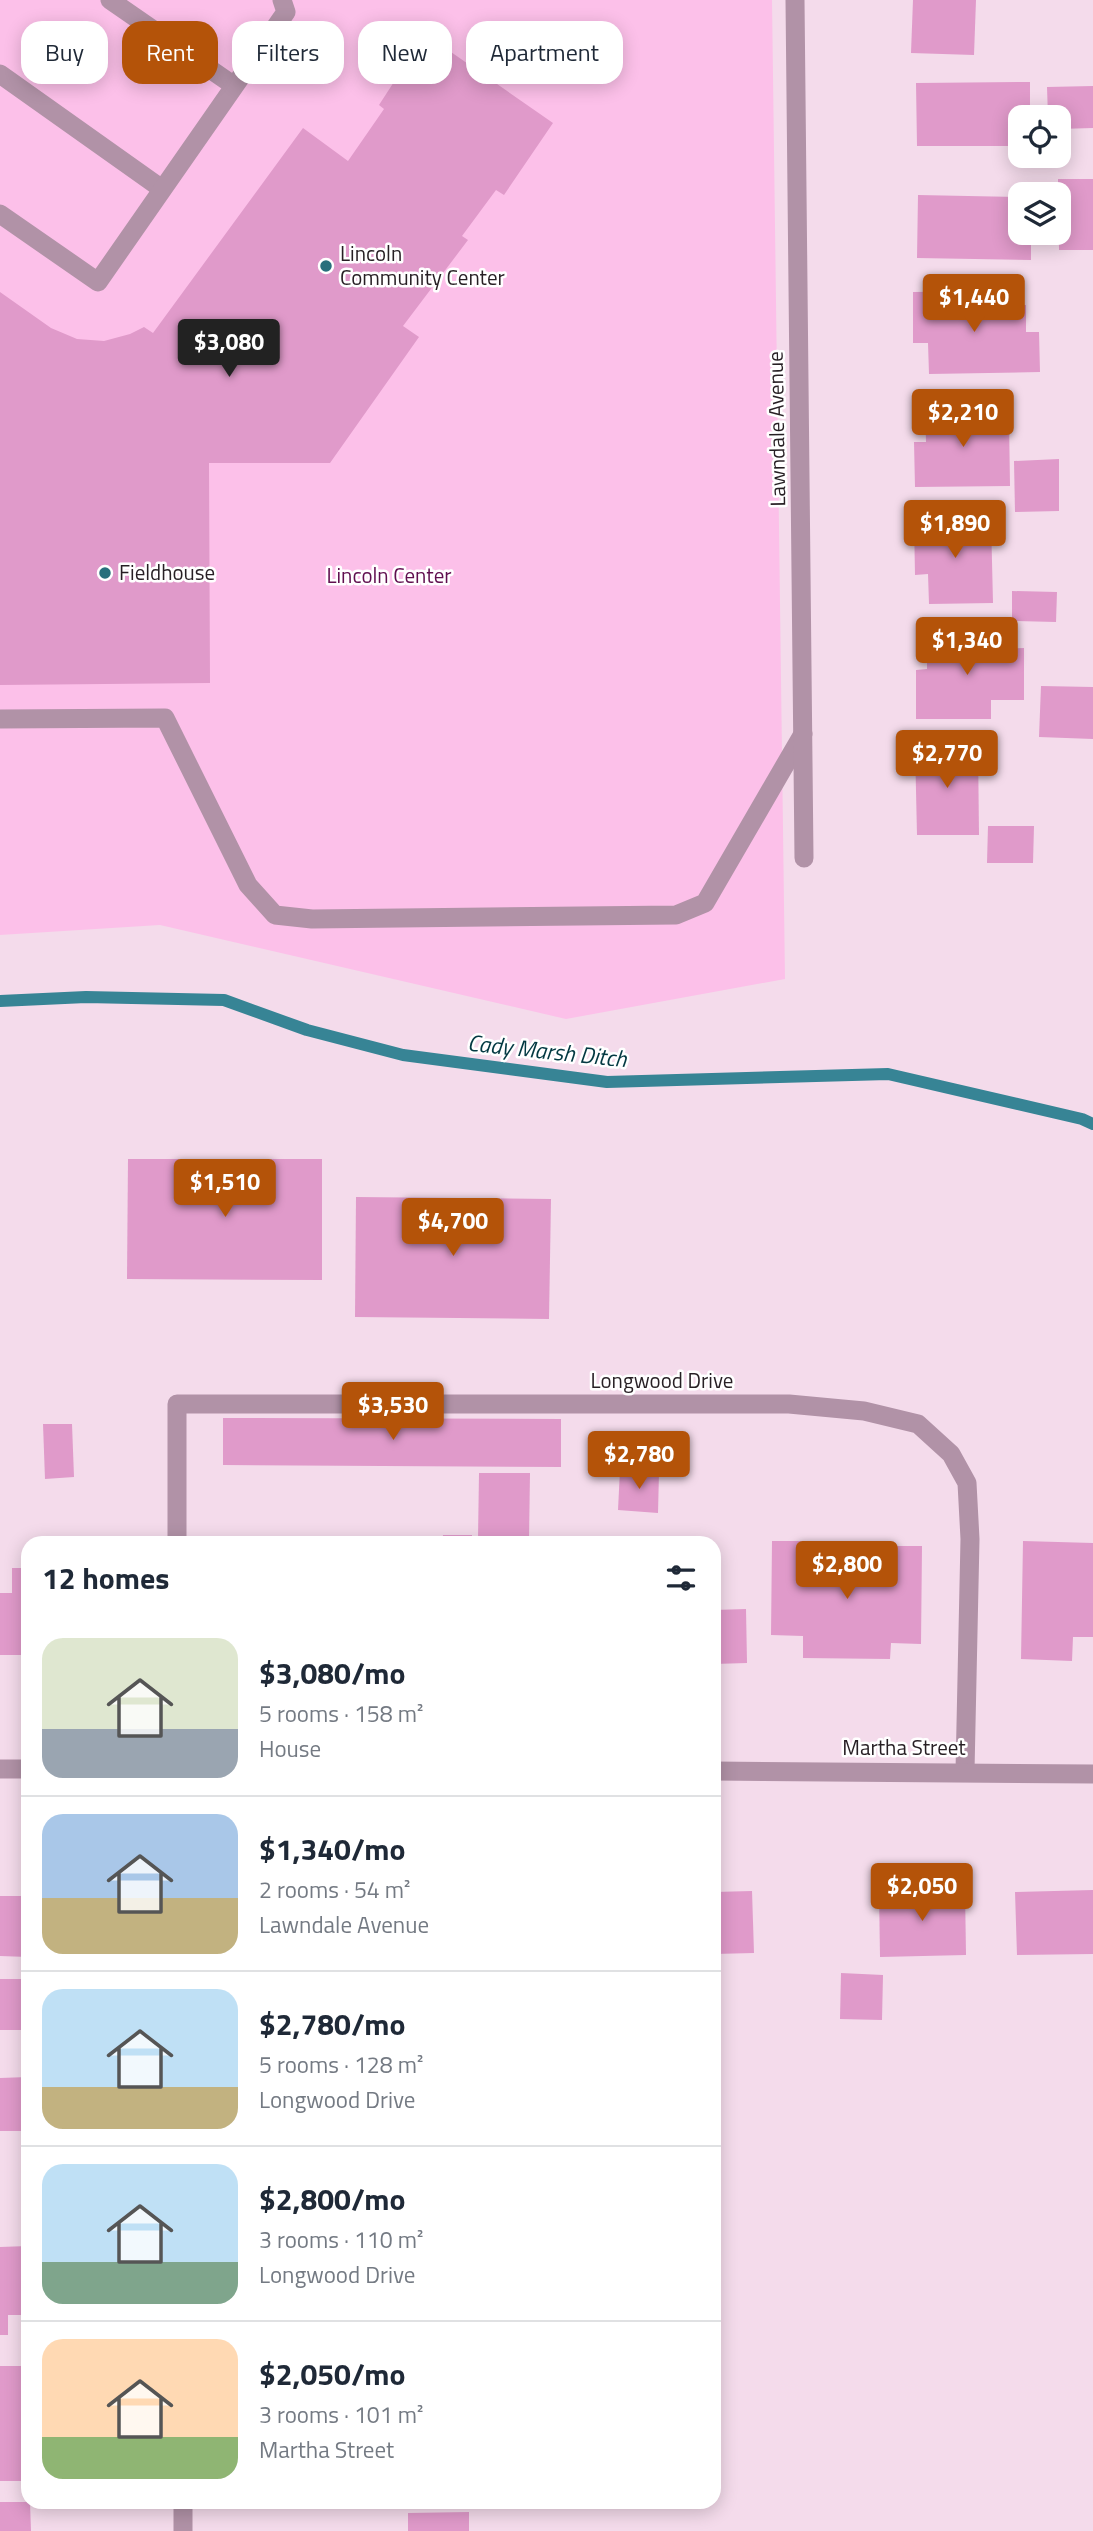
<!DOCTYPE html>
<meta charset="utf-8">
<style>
:root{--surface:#fff;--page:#f6f6f7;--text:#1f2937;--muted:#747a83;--line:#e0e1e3;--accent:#b45309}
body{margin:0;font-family:"Titillium Web",sans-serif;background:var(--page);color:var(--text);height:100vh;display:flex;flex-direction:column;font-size:26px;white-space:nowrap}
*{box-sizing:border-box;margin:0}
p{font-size:23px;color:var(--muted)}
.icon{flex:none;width:38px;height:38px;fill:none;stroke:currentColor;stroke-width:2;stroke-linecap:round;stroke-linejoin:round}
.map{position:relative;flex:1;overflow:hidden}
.drawer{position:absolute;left:21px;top:1536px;width:700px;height:973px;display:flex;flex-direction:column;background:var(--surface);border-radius:21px;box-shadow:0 4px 18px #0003}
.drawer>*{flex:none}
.banner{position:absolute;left:21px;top:21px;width:700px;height:63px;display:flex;gap:14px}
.buttons{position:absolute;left:1008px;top:105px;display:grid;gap:14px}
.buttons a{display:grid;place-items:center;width:63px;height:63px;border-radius:14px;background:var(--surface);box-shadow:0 4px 18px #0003;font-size:35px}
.price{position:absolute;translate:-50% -60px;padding:0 16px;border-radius:7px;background:var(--accent);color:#fff;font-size:23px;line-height:46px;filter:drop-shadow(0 2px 4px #0008)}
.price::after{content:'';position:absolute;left:50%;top:42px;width:21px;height:16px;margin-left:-10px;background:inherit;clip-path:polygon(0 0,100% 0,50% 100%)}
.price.on{background:#222;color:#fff}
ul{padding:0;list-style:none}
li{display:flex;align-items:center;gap:21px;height:175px;padding:0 21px}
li+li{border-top:2px solid var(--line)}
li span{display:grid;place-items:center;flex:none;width:196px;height:140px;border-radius:21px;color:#555}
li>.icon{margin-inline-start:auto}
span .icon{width:84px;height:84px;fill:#fffc;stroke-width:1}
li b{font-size:30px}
h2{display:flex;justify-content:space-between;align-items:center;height:84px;padding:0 21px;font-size:30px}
.chip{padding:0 24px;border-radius:21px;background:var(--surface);box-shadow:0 4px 18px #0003;font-size:24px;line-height:63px}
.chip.on{background:var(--accent);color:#fff}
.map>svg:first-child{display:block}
.green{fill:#fcc0e9}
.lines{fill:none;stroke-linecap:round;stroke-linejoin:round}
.stream{stroke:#378495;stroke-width:12}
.building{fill:#e09aca}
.service{stroke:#b192a7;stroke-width:19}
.minor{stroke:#b192a7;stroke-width:19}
.poi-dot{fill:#286f7c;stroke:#fff;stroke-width:2.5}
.labels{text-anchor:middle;stroke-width:5;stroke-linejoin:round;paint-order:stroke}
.poi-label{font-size:21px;fill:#271f24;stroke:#fff;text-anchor:start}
.street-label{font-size:21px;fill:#271f24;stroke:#fff}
.park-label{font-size:21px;fill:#600e4f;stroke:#fff}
.water-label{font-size:23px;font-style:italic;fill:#033942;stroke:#fff}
</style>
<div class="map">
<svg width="1093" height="2531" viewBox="0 0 1093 2531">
<rect width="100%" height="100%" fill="#f4dbeb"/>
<path class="green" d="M0 0H772L785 979 566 1019 160 925 0 935Z"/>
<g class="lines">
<path class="stream" d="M0 1001 86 997 224 1000 307 1030 403 1055 607 1082 888 1074 1082 1119 1093 1124"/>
</g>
<g class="building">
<path d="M913 0H976L974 55 911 53Z"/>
<path d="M425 34 553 123 504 195 496 190 462 236 468 240 403 326 419 337 330 463H209L210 683 0 685V292L51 328 77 339 104 341 130 334 144 327 153 333 303 128 348 161 384 109 379 105Z"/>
<path d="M1030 82V117H1020V146H917L916 83Z"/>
<path d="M1093 86V128L1059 129V117H1048L1047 87Z"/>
<path d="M1058 179H1093V250H1059Z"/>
<path d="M918 195 1020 197V233H1031V260L917 258Z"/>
<path d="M991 291 992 305H1026V332H1039L1040 372 929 374 928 343H913V292Z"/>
<path d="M989 404V420H1009L1010 486 915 487 914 442H926L925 406Z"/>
<path d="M1059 459V511L1015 512 1014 461Z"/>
<path d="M991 520 993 603 929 604 928 574 915 575 914 521Z"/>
<path d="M1012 591 1057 592 1056 622 1012 621Z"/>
<path d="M927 632H990V649L1024 648V700H991V719H916V670L927 669Z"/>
<path d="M1041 686 1093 687V739L1039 737Z"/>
<path d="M915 746H978L979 835H917Z"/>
<path d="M988 826H1034L1033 863H987Z"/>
<path d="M128 1159H322V1280L127 1279Z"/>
<path d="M356 1197 551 1199 549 1319 355 1317Z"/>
<path d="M223 1418 561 1419V1467L223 1465Z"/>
<path d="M43 1424H72L74 1477 45 1479Z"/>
<path d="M620 1470 659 1472 658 1513 618 1510Z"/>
<path d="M479 1473H530L529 1540 478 1539Z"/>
<path d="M443 1535H472V1544H442Z"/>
<path d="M772 1541H808V1558L886 1559V1546H922L921 1644 891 1643 890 1659 803 1658V1636L771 1635Z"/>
<path d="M1023 1541 1093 1543V1637H1073L1072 1661 1021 1659Z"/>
<path d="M12 1568H28V1655H0V1593H12Z"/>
<path d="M746 1609 747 1663 714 1664V1610Z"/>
<path d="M965 1890 966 1955 880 1957 879 1891Z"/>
<path d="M1093 1890V1954L1017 1955 1015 1892Z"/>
<path d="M752 1891 754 1953 714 1954V1892Z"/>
<path d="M0 1896H28V1957L0 1956Z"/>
<path d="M841 1973 883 1975 882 2020 840 2019Z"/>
<rect x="0" y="1979" width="22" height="51"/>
<path d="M28 2077V2131H0V2078Z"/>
<path d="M28 2246V2315H8V2335H0V2247Z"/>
<rect x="0" y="2366" width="28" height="115"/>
<path d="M0 2502H30L31 2531H0Z"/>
<path d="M469 2512V2531H408V2513Z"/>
</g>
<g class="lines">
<g class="service">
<path d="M110 0 233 85"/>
<path d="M0 74 162 189"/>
<path d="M0 214 98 282 286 12 282 0"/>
<path d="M0 719 165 718 248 885 275 915 312 919 676 915 705 903 803 734"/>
</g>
<g class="minor">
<path d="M795 0 804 858"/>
<path d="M177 1544V1404H789L864 1411 918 1424 951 1454 967 1483 970 1539 965 1771"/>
<path d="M0 1769H28"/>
<path d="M714 1771 1093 1774"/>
<path d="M183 2502V2531"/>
</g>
</g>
<g class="poi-dot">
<circle cx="326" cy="266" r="7"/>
<circle cx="105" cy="573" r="7"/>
</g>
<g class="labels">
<g class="poi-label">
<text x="340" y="261">Lincoln<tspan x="340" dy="24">Community Center</tspan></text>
<text x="119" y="580">Fieldhouse</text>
</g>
<g class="street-label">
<text transform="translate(777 429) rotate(-91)" y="7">Lawndale Avenue</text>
<text x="662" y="1388">Longwood Drive</text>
<text x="904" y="1755">Martha Street</text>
</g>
<g class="park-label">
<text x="389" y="583">Lincoln Center</text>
</g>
<g class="water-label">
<text transform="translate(547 1051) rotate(6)" y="8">Cady Marsh Ditch</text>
</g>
</g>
</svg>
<div class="buttons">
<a><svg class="icon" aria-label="locate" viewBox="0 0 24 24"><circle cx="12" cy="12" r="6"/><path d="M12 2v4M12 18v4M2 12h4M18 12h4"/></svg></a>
<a><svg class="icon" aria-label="layers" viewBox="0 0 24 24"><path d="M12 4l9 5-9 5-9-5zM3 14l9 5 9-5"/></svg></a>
</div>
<b class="price" style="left:974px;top:334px">$1,440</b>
<b class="price on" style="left:229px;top:379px">$3,080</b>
<b class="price" style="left:963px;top:449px">$2,210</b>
<b class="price" style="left:955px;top:560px">$1,890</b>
<b class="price" style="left:967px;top:677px">$1,340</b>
<b class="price" style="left:947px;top:790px">$2,770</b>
<b class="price" style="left:225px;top:1219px">$1,510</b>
<b class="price" style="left:453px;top:1258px">$4,700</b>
<b class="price" style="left:393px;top:1442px">$3,530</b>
<b class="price" style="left:639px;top:1491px">$2,780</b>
<b class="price" style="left:847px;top:1601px">$2,800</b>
<b class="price" style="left:922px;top:1923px">$2,050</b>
<div class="banner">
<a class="chip">Buy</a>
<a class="chip on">Rent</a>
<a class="chip">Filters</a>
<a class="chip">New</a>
<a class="chip">Apartment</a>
</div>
<section class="drawer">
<h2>12 homes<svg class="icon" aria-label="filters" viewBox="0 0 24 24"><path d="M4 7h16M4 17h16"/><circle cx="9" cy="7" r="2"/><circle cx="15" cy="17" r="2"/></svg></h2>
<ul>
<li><span style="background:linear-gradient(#dfe7d0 65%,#9aa5b1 0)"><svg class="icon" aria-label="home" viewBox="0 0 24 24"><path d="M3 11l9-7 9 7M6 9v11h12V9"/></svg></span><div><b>$3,080/mo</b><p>5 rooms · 158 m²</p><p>House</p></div></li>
<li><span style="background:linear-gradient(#a9c7e8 60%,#c2b280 0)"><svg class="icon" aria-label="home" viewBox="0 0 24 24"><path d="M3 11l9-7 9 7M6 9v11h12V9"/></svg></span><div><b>$1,340/mo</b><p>2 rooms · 54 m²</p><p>Lawndale Avenue</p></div></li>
<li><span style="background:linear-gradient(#bfe0f5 70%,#c2b280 0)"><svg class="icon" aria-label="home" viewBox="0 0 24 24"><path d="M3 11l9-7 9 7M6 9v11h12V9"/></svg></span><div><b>$2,780/mo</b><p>5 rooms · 128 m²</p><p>Longwood Drive</p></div></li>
<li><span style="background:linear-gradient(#bfe0f5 70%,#7fa58c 0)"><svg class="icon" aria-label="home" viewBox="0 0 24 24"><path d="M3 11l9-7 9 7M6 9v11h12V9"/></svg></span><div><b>$2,800/mo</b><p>3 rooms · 110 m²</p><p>Longwood Drive</p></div></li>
<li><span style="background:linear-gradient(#ffd9b3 70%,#8fb573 0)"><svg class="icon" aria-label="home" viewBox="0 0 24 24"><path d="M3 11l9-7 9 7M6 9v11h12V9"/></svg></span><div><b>$2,050/mo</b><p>3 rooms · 101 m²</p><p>Martha Street</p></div></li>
</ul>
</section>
</div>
